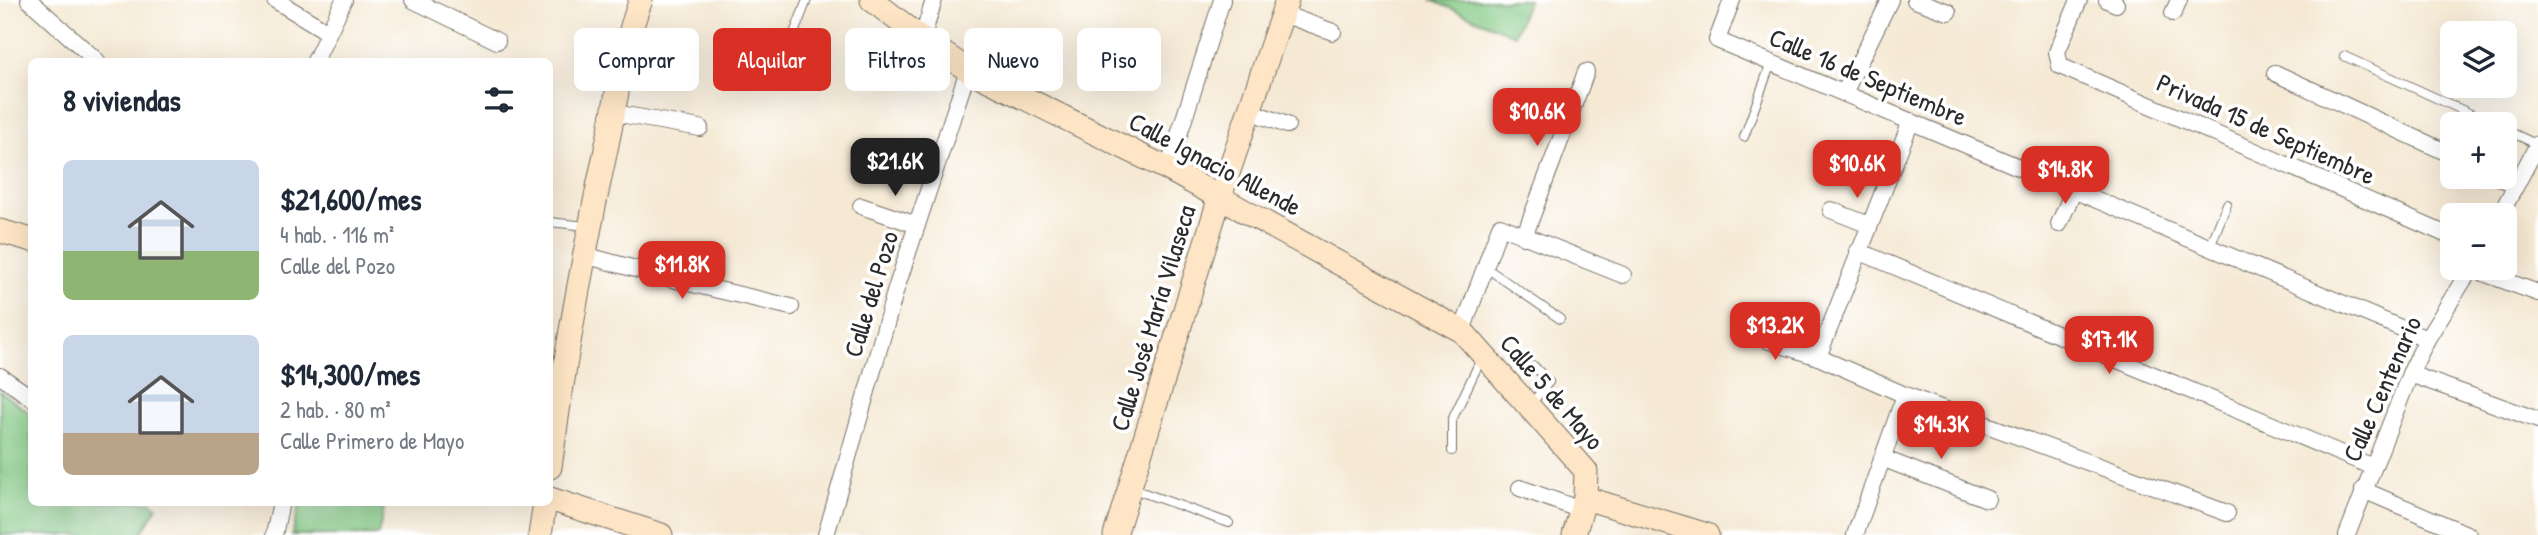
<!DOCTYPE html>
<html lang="es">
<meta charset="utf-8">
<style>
:root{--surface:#fff;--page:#f2f2f3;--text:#1f2937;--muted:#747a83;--accent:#d93025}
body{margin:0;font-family:"Patrick Hand",sans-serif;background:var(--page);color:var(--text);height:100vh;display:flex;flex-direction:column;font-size:26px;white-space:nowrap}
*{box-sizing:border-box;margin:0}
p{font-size:23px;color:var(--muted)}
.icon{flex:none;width:38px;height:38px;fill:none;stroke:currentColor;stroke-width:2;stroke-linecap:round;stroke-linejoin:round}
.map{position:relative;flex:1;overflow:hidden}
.details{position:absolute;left:28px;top:58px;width:525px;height:448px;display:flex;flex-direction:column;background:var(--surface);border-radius:10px;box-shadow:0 7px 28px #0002}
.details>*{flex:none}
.banner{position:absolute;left:574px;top:28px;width:665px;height:63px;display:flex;gap:14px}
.fabs{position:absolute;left:2440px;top:21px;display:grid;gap:14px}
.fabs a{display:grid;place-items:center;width:77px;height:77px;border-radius:10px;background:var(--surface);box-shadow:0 7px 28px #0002;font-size:35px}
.price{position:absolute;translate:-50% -60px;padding:0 16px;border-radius:14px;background:var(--accent);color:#fff;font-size:23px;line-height:46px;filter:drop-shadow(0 2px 4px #0008)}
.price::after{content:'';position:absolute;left:50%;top:42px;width:21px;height:16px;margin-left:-10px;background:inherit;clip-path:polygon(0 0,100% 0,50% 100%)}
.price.selected{background:#222;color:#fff}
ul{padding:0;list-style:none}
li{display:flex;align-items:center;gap:21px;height:175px;padding:0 35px}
li span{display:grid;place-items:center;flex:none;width:196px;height:140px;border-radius:10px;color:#555}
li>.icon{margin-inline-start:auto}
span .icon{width:84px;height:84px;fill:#fffc;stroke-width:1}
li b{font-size:30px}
h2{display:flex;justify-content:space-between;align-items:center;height:84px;padding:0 35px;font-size:30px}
.tag{padding:0 24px;border-radius:10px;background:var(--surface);box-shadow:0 7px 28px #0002;font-size:24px;line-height:63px}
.tag.selected{background:var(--accent);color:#fff}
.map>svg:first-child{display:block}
.green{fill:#82c883;stroke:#567a57;stroke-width:2}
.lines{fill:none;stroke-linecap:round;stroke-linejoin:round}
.lane-casing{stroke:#726e66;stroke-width:10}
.street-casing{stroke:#726e66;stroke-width:18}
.secondary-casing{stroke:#726e66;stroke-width:25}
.lane{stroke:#fff;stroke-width:8}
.street{stroke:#fff;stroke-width:16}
.secondary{stroke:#fde5c5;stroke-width:23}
.labels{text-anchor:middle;stroke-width:7;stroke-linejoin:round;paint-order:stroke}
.street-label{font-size:26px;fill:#2b2b2b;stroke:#fff}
</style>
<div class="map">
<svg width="2538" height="535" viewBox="0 0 2538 535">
<rect width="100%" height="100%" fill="#fff"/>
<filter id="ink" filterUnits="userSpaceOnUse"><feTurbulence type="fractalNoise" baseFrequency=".0143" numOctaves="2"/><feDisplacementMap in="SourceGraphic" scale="14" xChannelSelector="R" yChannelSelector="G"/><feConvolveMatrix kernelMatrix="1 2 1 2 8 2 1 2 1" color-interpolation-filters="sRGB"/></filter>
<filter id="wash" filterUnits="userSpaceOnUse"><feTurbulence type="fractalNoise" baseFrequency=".00686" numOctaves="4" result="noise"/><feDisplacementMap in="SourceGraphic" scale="28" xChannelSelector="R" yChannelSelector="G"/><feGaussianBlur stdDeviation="1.57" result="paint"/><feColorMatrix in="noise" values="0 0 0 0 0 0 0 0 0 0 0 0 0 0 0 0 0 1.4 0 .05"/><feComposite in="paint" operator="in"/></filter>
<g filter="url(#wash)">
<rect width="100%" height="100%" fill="#f5e9d4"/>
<g class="green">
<path d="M1431 0H1528L1514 35Z"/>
<path d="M0 391 31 414 32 502H151L157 507 140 535H0Z"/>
<path d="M300 502H359L384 509 378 535H292Z"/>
</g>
</g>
<g filter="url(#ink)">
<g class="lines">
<g class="lane-casing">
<g id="lane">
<path d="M791 41 807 0"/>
<path d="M2344 56 2493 124"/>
<path d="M2504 129 2538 145"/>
<path d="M1744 137 1771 63"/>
<path d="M550 222 586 226"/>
<path d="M2210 247 2227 204"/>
<path d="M1485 267 1560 319"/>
<path d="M1531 404 1549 382 1534 366"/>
<path d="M1452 451V420L1482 357"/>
<path d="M1133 489 1229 523"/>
</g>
</g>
<g class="street-casing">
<g id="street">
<path d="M29 0 97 61"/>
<path d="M275 0 328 32"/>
<path d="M413 0 497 41"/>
<path d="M1732 0 1717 40 2427 339"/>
<path d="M1915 0 1948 12"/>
<path d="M2079 0 2057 52 2060 66 2452 237"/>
<path d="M2107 0 2116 4"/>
<path d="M2173 13 2179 0"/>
<path d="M1283 14 1333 32"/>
<path d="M922 39 934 0"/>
<path d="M315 61 344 0"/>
<path d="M2275 73 2452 155"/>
<path d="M1844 93 1890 0"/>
<path d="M1249 111 1287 125"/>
<path d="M614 113 700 128"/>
<path d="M1168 169 1222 0"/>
<path d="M2498 177 2516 185"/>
<path d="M861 206 917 225"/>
<path d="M1831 210 1869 225"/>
<path d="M2500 215 2538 144"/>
<path d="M2059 224 2074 190"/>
<path d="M1524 237 1586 72"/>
<path d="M1858 251 2373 467"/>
<path d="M584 255 680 281 791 307"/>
<path d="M2470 268 2538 293"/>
<path d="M1462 331 1500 226 1623 275"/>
<path d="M1742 332 1818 357 1905 395 2227 513"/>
<path d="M1818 357 1911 121"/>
<path d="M2410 374 2538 420"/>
<path d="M0 376 32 398"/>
<path d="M1882 458 1987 499"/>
<path d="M1520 488 1581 510"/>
<path d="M2363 490 2469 535"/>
<path d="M274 535 281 502"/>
<path d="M826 535 896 289 968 70"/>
<path d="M1855 535 1905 395"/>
<path d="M2347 535 2410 374 2427 339 2471 268"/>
</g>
</g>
<g class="secondary-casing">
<g id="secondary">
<path d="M872 0 922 39 968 70 1168 169 1462 331 1586 471 1585 498 1574 535"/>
<path d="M0 231 32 240"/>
<path d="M550 467C565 356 585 245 609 135 618 90 624 43 641 0"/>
<path d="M1585 498 1707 535"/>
<path d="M550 499 661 535"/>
<path d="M540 535 545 502"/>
<path d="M1115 535 1220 197 1287 0"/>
</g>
</g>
<use href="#lane" class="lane"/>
<use href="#street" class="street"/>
<use href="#secondary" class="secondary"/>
</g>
</g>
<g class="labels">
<g class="street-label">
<text transform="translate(1868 77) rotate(23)" y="9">Calle 16 de Septiembre</text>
<text transform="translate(2266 129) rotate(24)" y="9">Privada 15 de Septiembre</text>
<text transform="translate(1215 164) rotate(28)" y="9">Calle Ignacio Allende</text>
<text transform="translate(871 294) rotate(-73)" y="9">Calle del Pozo</text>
<text transform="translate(1153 318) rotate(-73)" y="9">Calle José María Vilaseca</text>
<text transform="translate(2382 389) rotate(-66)" y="9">Calle Centenario</text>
<text transform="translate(1552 392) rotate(49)" y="9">Calle 5 de Mayo</text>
</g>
</g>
</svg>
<div class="fabs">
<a><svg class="icon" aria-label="layers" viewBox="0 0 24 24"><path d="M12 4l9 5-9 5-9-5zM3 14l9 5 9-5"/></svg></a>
<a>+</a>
<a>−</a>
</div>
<b class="price" style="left:1537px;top:148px">$10.6K</b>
<b class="price selected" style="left:895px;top:198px">$21.6K</b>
<b class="price" style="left:1857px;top:200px">$10.6K</b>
<b class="price" style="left:2065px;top:206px">$14.8K</b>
<b class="price" style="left:682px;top:301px">$11.8K</b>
<b class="price" style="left:1775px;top:362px">$13.2K</b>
<b class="price" style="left:2109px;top:376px">$17.1K</b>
<b class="price" style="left:1941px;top:461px">$14.3K</b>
<div class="banner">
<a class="tag">Comprar</a>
<a class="tag selected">Alquilar</a>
<a class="tag">Filtros</a>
<a class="tag">Nuevo</a>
<a class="tag">Piso</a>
</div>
<section class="details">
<h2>8 viviendas<svg class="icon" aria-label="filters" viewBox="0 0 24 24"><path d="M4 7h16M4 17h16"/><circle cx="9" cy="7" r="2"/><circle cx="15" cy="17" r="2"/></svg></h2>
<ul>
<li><span style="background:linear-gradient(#c9d6e8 65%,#8fb573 0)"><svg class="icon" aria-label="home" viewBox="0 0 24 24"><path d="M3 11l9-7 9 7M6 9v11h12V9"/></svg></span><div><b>$21,600/mes</b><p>4 hab. · 116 m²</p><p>Calle del Pozo</p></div></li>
<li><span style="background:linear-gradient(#c9d6e8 70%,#b9a48a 0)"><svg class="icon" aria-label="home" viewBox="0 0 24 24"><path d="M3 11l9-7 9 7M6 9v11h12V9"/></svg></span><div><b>$14,300/mes</b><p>2 hab. · 80 m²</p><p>Calle Primero de Mayo</p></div></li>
</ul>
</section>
</div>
